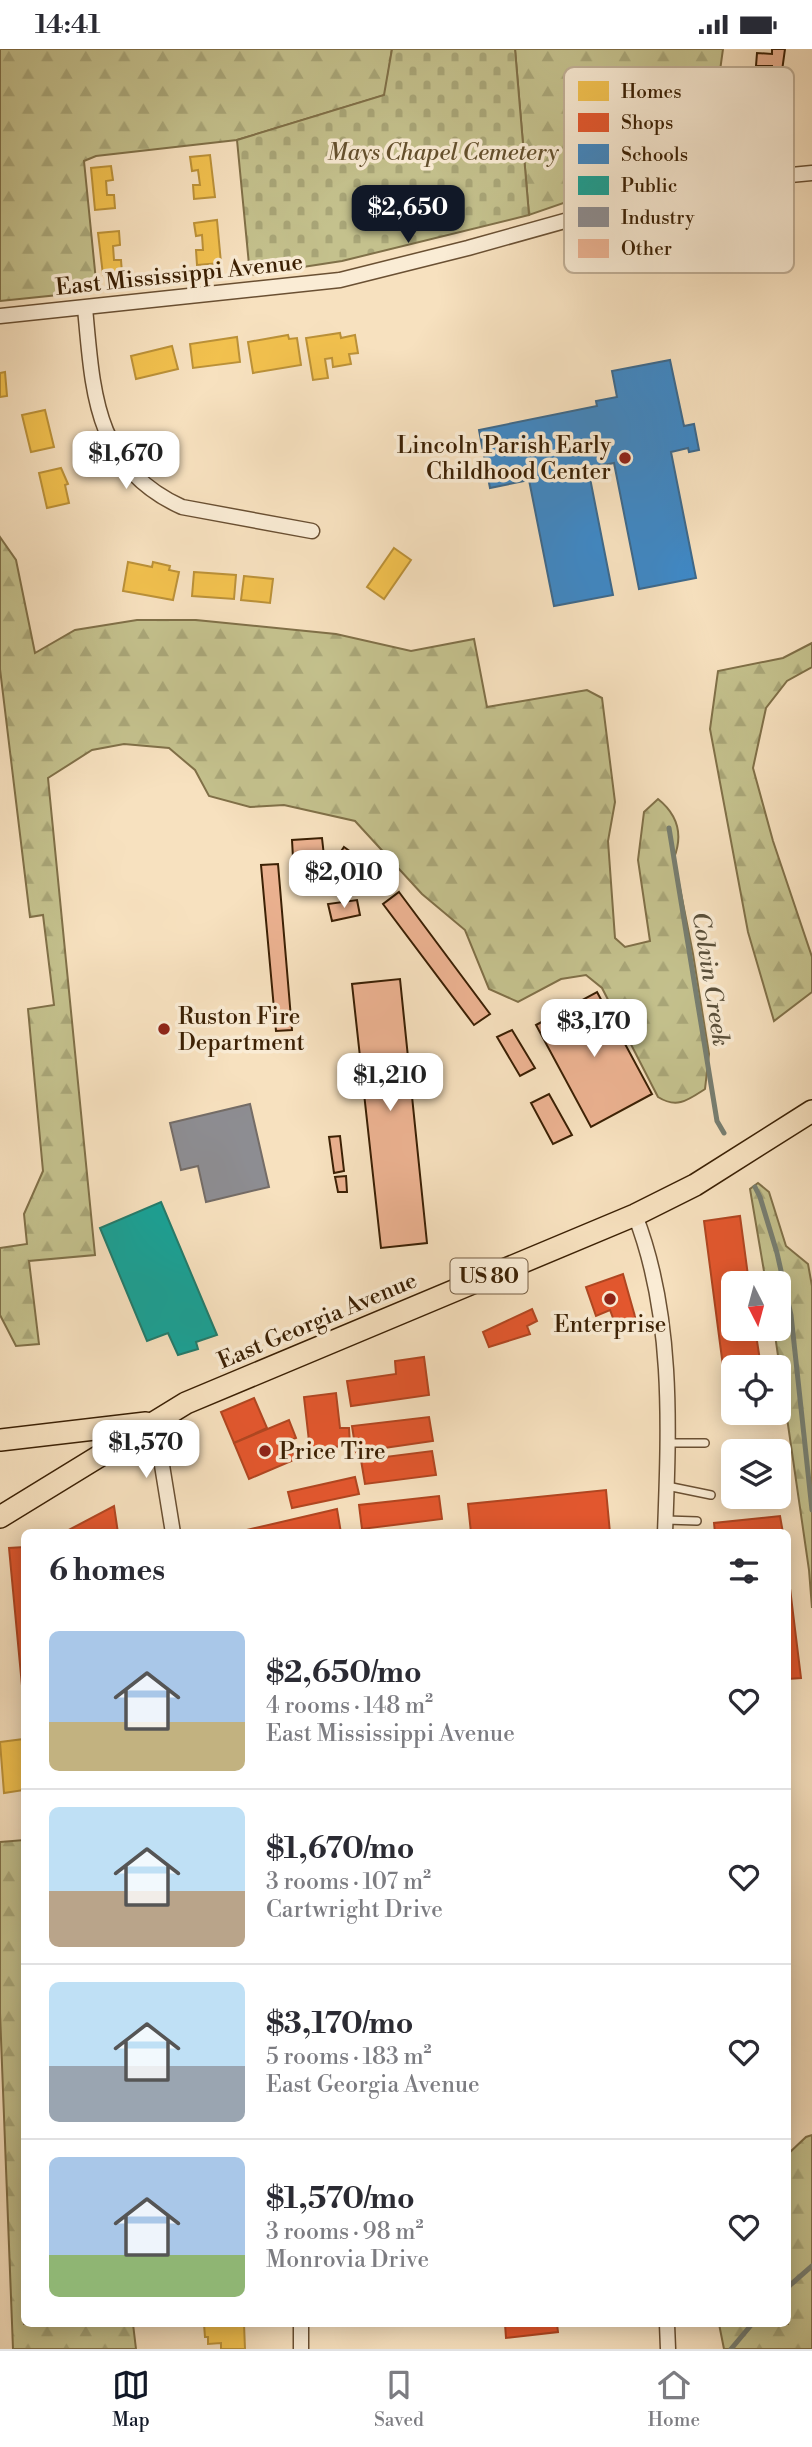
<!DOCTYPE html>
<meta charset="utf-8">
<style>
:root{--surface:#fff;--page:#f7f7f7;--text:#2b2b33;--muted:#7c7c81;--line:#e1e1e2;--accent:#111827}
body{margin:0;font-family:"Libre Bodoni",serif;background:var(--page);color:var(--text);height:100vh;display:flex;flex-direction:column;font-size:26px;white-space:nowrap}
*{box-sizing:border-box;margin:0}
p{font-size:23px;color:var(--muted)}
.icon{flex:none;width:38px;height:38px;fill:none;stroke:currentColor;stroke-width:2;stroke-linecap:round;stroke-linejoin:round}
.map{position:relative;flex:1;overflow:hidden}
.side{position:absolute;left:21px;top:1480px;width:770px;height:798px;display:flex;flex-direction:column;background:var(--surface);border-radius:10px;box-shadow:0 4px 18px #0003}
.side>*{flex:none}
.needle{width:46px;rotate:174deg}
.tools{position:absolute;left:721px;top:1222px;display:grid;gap:14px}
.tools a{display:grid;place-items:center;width:70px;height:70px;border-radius:10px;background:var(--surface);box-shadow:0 4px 18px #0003;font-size:35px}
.price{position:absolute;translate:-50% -60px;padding:0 16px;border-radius:14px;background:#fff;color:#222;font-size:23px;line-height:46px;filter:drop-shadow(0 2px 4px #0008)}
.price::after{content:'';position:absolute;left:50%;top:42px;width:21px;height:16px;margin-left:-10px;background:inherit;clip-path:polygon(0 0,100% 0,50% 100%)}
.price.selected{background:var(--accent);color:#fff}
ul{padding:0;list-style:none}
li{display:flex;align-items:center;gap:21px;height:175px;padding:0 28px}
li+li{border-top:2px solid var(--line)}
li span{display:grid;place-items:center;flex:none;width:196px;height:140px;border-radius:10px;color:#555}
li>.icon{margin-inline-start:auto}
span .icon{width:84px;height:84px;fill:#fffc;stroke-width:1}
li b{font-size:30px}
h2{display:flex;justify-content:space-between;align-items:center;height:84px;padding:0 28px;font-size:30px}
.status{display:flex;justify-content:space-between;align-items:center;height:49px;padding:0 35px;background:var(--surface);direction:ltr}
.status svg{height:19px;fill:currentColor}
.tab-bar{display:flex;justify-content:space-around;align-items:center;height:98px;border-top:2px solid var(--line);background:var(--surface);font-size:19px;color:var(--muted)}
.tab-bar a{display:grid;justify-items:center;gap:4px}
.tab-bar .selected{color:var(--accent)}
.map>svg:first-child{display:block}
.forest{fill:url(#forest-firs);stroke:#807048;stroke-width:2}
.cemetery{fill:url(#cemetery-stones);stroke:#807048;stroke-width:2}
.homes{fill:#f2c14e;stroke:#bb9138;stroke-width:2}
.shops{fill:#e4572e;stroke:#b14621;stroke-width:2}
.schools{fill:#3f88c5;stroke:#3e698b;stroke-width:2}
.public{fill:#17a398;stroke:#227c6c;stroke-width:2}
.industry{fill:#8d8d92;stroke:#746c67;stroke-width:2}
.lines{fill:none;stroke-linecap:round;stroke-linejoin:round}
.stream{stroke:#777e71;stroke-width:5}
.building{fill:#ecb291;stroke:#3b2004;stroke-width:2}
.lane-casing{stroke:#6a5033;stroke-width:10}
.street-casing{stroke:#6a5033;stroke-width:17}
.primary-casing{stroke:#3b2004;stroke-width:24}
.lane{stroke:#faecd5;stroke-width:7}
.street{stroke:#faecd5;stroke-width:14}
.primary{stroke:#f7e1bf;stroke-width:21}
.poi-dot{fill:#8f2418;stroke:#faecd5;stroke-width:2.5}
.labels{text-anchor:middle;stroke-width:7;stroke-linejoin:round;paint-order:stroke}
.shield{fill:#faecd5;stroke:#745d43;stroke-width:2}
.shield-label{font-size:21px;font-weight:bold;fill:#3b2004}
.park-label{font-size:23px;font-style:italic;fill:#64502d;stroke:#faecd5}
.street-label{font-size:23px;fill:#3b2004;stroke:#faecd5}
.poi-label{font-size:23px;fill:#3b2004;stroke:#faecd5;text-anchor:start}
.water-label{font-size:24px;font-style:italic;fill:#594f3a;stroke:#faecd5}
.key{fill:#faecd5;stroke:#c1af96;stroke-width:2}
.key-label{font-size:19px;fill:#3b2004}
</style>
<div class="status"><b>14:41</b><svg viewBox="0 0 49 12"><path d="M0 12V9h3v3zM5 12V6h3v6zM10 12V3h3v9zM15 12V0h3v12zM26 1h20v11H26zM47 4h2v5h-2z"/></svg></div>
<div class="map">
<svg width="812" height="2300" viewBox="0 0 812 2300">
<defs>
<pattern id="forest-firs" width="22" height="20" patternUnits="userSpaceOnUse" patternTransform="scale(1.75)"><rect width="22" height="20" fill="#c4c18d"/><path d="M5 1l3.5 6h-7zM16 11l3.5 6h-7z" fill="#a9a678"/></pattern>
<pattern id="cemetery-stones" width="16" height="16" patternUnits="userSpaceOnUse" patternTransform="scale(1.75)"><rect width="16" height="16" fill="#c4c18d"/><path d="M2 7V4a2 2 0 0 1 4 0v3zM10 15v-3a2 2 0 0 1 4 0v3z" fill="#a9a678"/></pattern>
</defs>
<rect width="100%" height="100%" fill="#f7e1bf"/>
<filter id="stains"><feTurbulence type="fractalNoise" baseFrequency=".00286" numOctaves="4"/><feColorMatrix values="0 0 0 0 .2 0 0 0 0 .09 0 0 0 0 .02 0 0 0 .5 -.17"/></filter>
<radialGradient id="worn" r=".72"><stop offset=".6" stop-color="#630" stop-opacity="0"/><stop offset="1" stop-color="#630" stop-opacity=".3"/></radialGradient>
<g class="forest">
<path d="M0 0H392L385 46 237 91 96 107 84 112 97 242 0 252Z"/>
<path d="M515 0H723L718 36 719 88 701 113 658 129 627 132 529 166Z"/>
<path d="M0 488 16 511 35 604 75 581 137 571H196L336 585 411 602 474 590 487 658 587 641 602 649 615 753 608 792 615 889 625 898 650 892 638 811 644 763 658 750C678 766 683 786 674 809L693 905 709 1005 705 1040C688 1051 677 1060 658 1048L602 939 586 926 561 930 518 953 489 940 465 881 422 845 355 772 284 756 250 758 209 747 195 721 169 699 124 695 92 701 48 729 95 1206 29 1212 39 1295 16 1297 0 1266V1199L27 1195 24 1165 43 1122 28 960 54 956 43 866 30 868 0 620Z"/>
<path d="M812 594V618L787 632 766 659 753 719 773 792 812 908V943L774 972 748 883 710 680 718 622 783 609Z"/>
<path d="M758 1134 769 1143 786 1197 808 1215 812 1237V1559L809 1521 774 1279H779V1234H766L750 1140Z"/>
<path d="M24 1791V2275H133L136 2300H13L0 1964V1793Z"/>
<path d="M812 2086V2300H724L719 2275H788V2105L806 2088Z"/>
</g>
<path class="cemetery" d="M392 0H515L529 166 342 212 250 226 237 91 384 46Z"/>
<g class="homes">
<path d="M210 106 215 148 194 150 193 136H200L198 121 192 122 190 108Z"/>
<path d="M111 117 113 131 106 132 107 146H114L115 159 95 161 91 119Z"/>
<path d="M217 171 221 214 197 216 196 201H203L202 186 196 187 194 174Z"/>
<path d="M119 182 120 196 113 197 114 211H121L122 224 103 226 98 184Z"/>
<path d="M340 284 341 289 355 286 358 304 349 305 351 315 333 318 332 309 325 310 328 329 313 331 306 289Z"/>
<path d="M288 286 289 290 297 289 301 316 253 324 248 293Z"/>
<path d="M237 288 240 313 193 319 190 295Z"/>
<path d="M172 297 178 320 136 330 131 307Z"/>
<path d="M5 323 7 347 0 348V324Z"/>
<path d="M45 361 54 398 31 403 22 366Z"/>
<path d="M61 419 68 435 65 436 69 454 47 459 39 424Z"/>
<path d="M394 499 411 511 384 550 367 538Z"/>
<path d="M128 513 152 518 153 513 170 517 169 521 179 523 173 551 123 542Z"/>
<path d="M194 523 236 526 234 550 192 547Z"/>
<path d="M244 527 273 530 270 554 241 551Z"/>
<path d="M24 1690V1741L4 1744 0 1693Z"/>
<path d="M204 2275H244L245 2300H221V2294L208 2295V2288H205Z"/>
</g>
<g class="shops">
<path d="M740 1167 749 1234H733V1279H755L761 1318H733V1323L724 1325 704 1172Z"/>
<path d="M623 1225 636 1271 616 1277 610 1261 596 1267 586 1238Z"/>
<path d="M532 1260 537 1272 527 1277 530 1285 489 1298 483 1283Z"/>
<path d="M424 1308 429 1346 351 1357 347 1332 396 1325 395 1312Z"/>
<path d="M336 1344 340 1379H349L350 1396 310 1401 304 1348Z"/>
<path d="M254 1349 267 1379 234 1394 221 1363Z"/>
<path d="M429 1368 433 1392 356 1403 352 1377Z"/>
<path d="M289 1371 296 1389 288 1392 296 1410 249 1430 234 1394Z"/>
<path d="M432 1402 436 1426 365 1435 361 1411Z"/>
<path d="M355 1428 359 1445 292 1459 288 1443Z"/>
<path d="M606 1441 610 1484H471L468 1455Z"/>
<path d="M439 1447 442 1470 362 1480 359 1456Z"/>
<path d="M114 1457 118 1484H63Z"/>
<path d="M337 1460 341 1484H234Z"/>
<path d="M780 1467 783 1484H715L714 1474Z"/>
<path d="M24 1498V1658L9 1499Z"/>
<path d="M788 1523 801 1629 788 1630Z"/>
<path d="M505 2275H557L558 2283 506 2289Z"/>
</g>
<path class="schools" d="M670 311 684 377 694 375 699 401 689 403 688 399 671 403 696 529 639 540 614 414 588 419 613 546 554 557 529 431 490 439 479 381 597 357 596 352 617 348 612 322Z"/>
<path class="public" d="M161 1153 217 1286 196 1293 198 1300 178 1306 168 1284 147 1292 100 1179Z"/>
<path class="industry" d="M250 1055 269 1138 206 1153 198 1117 181 1121 170 1074Z"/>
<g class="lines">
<g class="stream">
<path d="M669 779 717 1072 724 1084"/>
<path d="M755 1138 760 1148 777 1204 791 1266 812 1461"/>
<path d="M788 2238 812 2217"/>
<path d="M731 2300 752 2275"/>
</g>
</g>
<g class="building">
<path d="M772 0H785L782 22 772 21V17H756L757 4 772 5Z"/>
<path d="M322 789 324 807 293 809 292 791Z"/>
<path d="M344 798 368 815 359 829 334 813Z"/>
<path d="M278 815 292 981 276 982 261 816Z"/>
<path d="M399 843 490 965 474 976 383 855Z"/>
<path d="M357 851 360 866 332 872 328 855Z"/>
<path d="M400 930 427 1194 381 1199 352 935Z"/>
<path d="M597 943 652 1045 591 1078 536 976Z"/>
<path d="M512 981 535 1019 520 1027 497 988Z"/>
<path d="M549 1045 572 1086 553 1095 531 1054Z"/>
<path d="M340 1087 344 1122 334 1124 329 1088Z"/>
<path d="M346 1127 347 1143H338L335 1128Z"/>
</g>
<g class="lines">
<g class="lane-casing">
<g id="lane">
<path d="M668 1394H705"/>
<path d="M667 1437 711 1446"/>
<path d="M666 1471 697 1472"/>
</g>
</g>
<g class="street-casing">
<g id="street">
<path d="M85 259C93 343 94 418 182 458L312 482"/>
<path d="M0 267 340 231 468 199 697 135 812 124"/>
<path d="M635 1166C674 1266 669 1378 665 1484"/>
<path d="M155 1373 173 1484"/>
<path d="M301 2275V2300"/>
<path d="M667 2275 668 2300"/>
</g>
</g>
<g class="primary-casing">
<g id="primary">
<path d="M0 1391 146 1374"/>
<path d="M0 1468 186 1354 635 1166 695 1136 812 1062"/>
</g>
</g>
<use href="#lane" class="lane"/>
<use href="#street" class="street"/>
<use href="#primary" class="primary"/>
</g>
<g class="poi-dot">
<circle cx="625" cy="409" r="7"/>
<circle cx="164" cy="980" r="7"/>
<circle cx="610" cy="1250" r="7"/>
<circle cx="265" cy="1402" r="7"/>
</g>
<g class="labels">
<rect class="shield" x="450.5" y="1209.5" width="77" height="35" rx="5"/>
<g class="shield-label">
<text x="489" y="1234">US 80</text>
</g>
<g class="park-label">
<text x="443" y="111">Mays Chapel Cemetery</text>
</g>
<g class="street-label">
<text transform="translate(179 225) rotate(-6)" y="8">East Mississippi Avenue</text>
<text transform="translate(317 1271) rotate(-23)" y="8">East Georgia Avenue</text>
</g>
<g class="poi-label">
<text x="611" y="404" text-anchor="end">Lincoln Parish Early<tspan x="611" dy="26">Childhood Center</tspan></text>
<text x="178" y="975">Ruston Fire<tspan x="178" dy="26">Department</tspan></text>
<text x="610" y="1283" text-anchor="middle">Enterprise</text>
<text x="279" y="1410">Price Tire</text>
</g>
<g class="water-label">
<text transform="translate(711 930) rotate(81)" y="8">Colvin Creek</text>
</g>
</g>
<rect x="564" y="18" width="230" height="206" rx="10" class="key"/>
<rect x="578" y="32" width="31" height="20" fill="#f2c14e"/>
<rect x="578" y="64" width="31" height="19" fill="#e4572e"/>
<rect x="578" y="95" width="31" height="20" fill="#3f88c5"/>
<rect x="578" y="127" width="31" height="19" fill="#17a398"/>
<rect x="578" y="158" width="31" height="20" fill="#8d8d92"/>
<rect x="578" y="190" width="31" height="19" fill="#ecb291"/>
<g class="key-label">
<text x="621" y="49">Homes</text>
<text x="621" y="80">Shops</text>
<text x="621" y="112">Schools</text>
<text x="621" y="143">Public</text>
<text x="621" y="175">Industry</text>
<text x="621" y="206">Other</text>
</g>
<rect width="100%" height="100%" filter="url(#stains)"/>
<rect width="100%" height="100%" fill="url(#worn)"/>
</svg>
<div class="tools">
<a><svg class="needle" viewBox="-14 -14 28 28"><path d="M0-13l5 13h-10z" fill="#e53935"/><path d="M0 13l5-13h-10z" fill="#7c7c81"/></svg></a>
<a><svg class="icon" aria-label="locate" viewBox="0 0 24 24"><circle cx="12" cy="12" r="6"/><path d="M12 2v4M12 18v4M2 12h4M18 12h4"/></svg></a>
<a><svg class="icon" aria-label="layers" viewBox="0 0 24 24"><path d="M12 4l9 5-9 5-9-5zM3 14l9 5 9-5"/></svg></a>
</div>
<b class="price selected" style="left:408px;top:196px">$2,650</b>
<b class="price" style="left:126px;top:442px">$1,670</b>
<b class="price" style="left:344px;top:861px">$2,010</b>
<b class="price" style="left:594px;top:1010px">$3,170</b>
<b class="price" style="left:390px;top:1064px">$1,210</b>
<b class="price" style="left:146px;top:1431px">$1,570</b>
<section class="side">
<h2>6 homes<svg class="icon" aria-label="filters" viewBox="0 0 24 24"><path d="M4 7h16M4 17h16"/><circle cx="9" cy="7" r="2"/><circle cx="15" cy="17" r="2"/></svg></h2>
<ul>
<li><span style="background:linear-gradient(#a9c7e8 65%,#c2b280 0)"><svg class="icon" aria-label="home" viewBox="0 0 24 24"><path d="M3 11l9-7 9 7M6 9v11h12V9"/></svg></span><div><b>$2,650/mo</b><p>4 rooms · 148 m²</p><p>East Mississippi Avenue</p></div><svg class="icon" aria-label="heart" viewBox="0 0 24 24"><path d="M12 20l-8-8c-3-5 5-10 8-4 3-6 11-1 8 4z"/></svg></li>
<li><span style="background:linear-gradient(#bfe0f5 60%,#b9a48a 0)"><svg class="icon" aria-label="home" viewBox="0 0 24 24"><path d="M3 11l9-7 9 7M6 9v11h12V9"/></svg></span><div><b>$1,670/mo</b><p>3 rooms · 107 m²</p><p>Cartwright Drive</p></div><svg class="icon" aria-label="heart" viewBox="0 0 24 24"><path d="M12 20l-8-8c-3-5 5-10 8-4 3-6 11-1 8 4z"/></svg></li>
<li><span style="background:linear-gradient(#bfe0f5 60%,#9aa5b1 0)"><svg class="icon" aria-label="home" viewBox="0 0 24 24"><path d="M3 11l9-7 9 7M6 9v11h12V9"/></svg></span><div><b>$3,170/mo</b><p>5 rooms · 183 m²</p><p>East Georgia Avenue</p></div><svg class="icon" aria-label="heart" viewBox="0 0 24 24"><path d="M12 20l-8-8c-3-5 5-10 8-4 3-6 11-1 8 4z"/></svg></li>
<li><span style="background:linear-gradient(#a9c7e8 70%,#8fb573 0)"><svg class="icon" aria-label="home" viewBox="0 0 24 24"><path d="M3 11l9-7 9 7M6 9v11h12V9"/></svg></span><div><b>$1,570/mo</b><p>3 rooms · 98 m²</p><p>Monrovia Drive</p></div><svg class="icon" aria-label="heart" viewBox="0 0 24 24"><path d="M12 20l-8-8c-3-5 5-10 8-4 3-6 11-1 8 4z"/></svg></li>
</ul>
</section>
</div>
<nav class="tab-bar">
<a class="selected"><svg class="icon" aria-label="map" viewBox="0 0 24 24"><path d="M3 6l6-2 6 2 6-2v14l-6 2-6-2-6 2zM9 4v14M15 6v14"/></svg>Map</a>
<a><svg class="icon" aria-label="saved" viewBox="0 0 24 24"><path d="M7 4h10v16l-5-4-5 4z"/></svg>Saved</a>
<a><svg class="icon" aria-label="home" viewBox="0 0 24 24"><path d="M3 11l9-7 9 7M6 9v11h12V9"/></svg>Home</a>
</nav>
